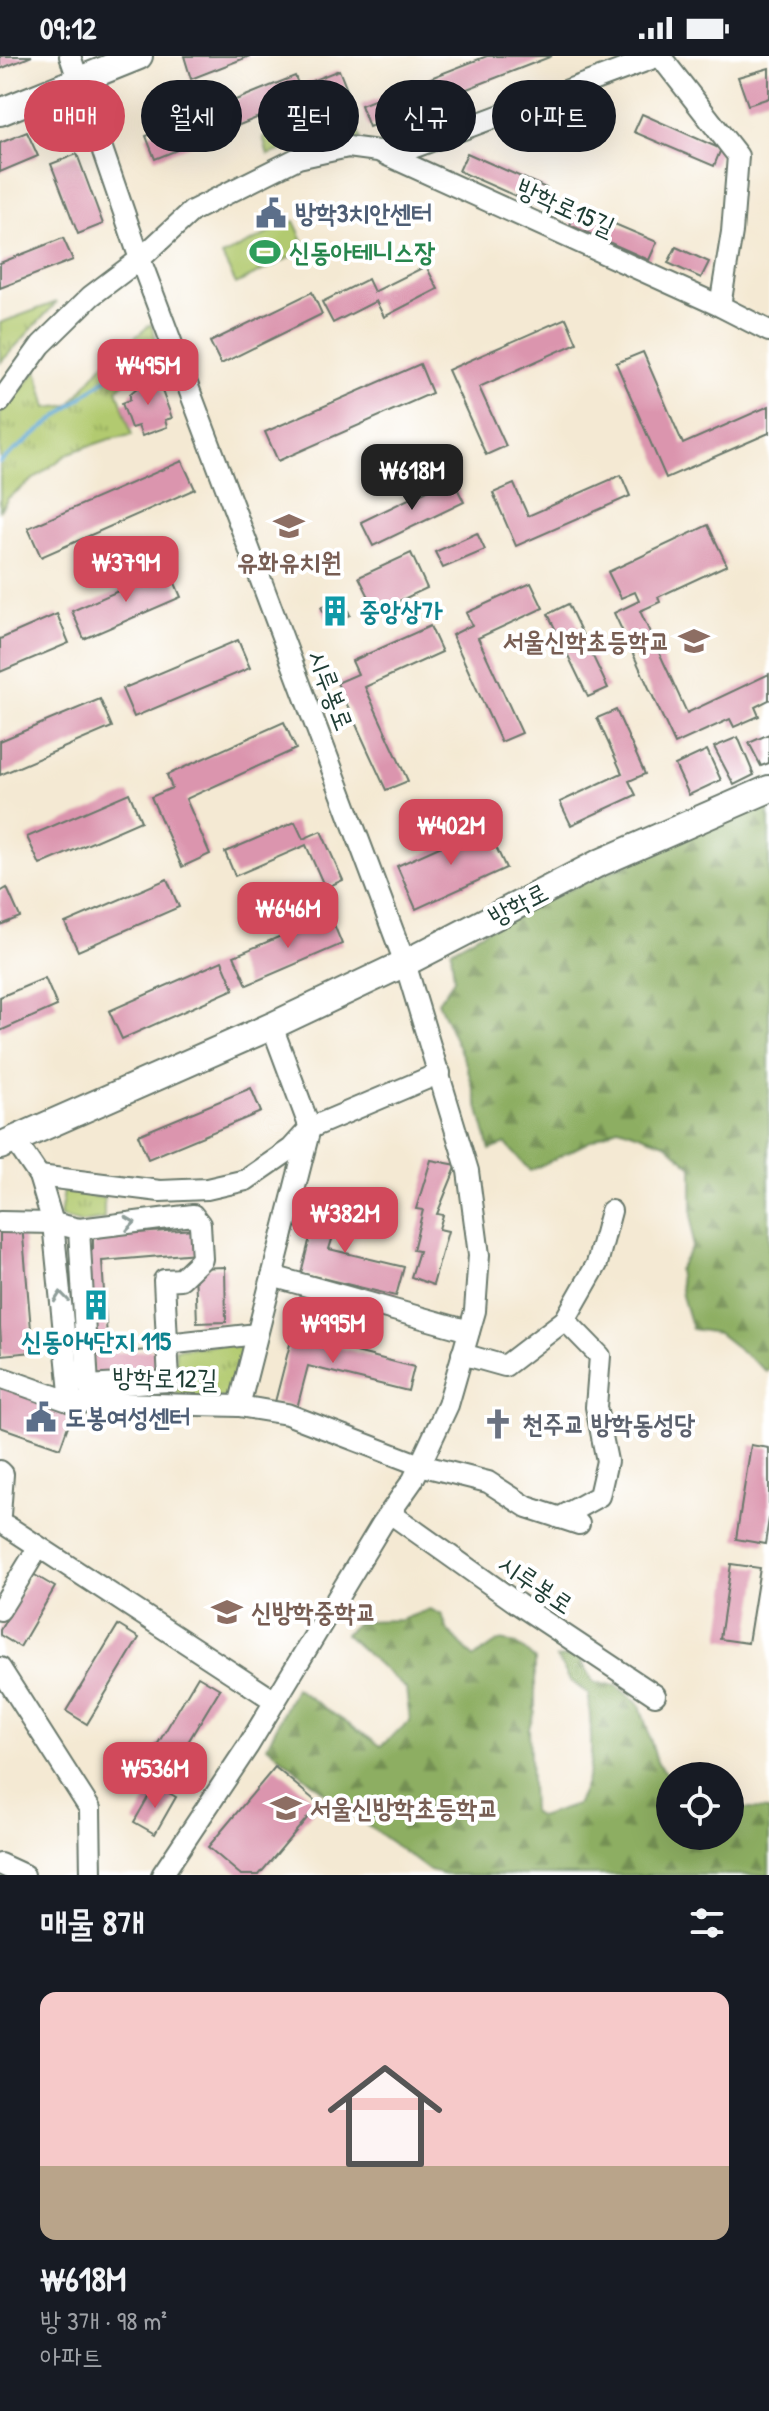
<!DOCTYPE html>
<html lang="ko">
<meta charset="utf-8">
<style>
:root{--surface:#171b24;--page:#242831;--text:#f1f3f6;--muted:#9ea1a6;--accent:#d1495b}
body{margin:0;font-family:"Patrick Hand","Poor Story",sans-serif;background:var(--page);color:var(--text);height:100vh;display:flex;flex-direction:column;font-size:30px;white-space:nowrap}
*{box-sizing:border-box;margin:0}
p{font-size:26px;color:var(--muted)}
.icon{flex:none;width:44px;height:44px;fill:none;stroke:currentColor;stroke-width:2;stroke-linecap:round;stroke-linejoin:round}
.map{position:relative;height:1819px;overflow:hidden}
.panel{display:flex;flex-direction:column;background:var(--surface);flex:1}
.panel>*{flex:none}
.top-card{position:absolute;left:24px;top:24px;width:722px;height:72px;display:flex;gap:16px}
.fabs{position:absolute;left:656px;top:1706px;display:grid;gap:16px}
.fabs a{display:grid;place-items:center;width:88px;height:88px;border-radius:50%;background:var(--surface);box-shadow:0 8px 32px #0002;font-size:40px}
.price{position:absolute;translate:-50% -68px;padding:0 18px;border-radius:16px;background:var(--accent);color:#fff;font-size:26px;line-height:52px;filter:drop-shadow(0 2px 4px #0008)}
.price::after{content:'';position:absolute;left:50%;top:48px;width:24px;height:18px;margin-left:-12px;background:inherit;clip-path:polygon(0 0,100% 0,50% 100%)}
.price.on{background:#222;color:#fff}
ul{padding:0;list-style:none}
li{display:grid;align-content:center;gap:16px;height:424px;padding:0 40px}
li span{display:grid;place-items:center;height:248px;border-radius:16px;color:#555}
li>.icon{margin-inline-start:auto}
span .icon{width:144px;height:144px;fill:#fffc;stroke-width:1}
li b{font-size:34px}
h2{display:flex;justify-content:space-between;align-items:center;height:96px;padding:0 40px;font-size:34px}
.tag{padding:0 28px;border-radius:36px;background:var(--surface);box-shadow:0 8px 32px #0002;font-size:28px;line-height:72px}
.tag.on{background:var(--accent);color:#fff}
.status{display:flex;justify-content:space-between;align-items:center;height:56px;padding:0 40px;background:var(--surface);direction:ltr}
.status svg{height:22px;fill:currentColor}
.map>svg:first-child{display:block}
.grass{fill:#b2ca6f;stroke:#688452;stroke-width:2}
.forest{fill:url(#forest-firs);stroke:#56764b;stroke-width:2}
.park{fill:url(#park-tufts);stroke:#688452;stroke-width:2}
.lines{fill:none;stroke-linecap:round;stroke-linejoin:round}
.stream{stroke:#5da7d5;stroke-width:4}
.building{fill:#db95ae}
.minor-casing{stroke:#6a796c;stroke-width:24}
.major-casing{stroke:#6a796c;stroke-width:30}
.minor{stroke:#fff;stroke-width:20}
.major{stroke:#fff;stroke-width:26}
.oneway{stroke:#8f9e9a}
.labels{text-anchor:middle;stroke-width:8;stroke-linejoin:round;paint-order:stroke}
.street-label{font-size:26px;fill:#1f3d34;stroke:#fff}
.service-label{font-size:26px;font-weight:bold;fill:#4e5e75;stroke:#fff;text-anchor:start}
.leisure-label{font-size:26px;font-weight:bold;fill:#27864d;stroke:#fff;text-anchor:start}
.education-label{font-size:26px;font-weight:bold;fill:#785e54;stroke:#fff;text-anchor:start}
.culture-label{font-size:26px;font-weight:bold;fill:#0d838f;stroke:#fff;text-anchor:start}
.worship-label{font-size:26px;font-weight:bold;fill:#5b616d;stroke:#fff;text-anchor:start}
</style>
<div class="status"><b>09:12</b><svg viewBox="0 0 49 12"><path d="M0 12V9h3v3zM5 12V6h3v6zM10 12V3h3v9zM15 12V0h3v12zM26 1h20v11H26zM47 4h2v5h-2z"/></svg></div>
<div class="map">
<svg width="769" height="1819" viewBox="0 0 769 1819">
<defs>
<pattern id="forest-firs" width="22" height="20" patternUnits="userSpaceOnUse" patternTransform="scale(2)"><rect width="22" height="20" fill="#8dae62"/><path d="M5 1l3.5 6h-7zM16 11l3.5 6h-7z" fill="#738f52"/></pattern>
<pattern id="park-tufts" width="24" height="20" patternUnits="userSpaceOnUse" patternTransform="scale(2)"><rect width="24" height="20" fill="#b2ca6f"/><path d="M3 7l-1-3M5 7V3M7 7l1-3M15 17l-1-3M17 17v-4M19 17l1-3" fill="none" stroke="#90a55c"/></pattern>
</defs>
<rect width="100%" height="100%" fill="#fff"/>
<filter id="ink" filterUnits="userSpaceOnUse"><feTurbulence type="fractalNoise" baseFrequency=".0125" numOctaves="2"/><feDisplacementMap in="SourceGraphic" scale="16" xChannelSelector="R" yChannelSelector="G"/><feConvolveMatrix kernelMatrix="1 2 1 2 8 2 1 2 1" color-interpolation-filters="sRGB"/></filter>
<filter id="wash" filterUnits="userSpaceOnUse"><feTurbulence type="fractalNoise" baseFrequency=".006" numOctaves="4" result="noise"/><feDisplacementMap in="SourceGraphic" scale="32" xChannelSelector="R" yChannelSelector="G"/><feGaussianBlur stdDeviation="1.8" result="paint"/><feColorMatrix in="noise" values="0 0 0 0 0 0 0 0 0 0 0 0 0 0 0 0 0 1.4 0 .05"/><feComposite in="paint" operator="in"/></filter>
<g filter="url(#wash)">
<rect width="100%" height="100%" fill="#f4e9d3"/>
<path class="grass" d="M294 165 307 193 236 228 222 200Z"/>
<g class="forest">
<path d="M769 745V1314L766 1315 718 1277 692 1273 682 1240 678 1214 692 1191V1111L665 1087 619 1071 530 1115 506 1088 490 1094 467 1010 438 946 454 923 451 894 518 856Z"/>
<path d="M430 1553 442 1559 448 1575 474 1602 499 1585 517 1588 535 1604V1656L529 1672 532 1756 539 1761 576 1749C598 1710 590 1682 589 1639L570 1624 557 1602 578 1599 594 1627 617 1630 640 1649 657 1706 670 1721V1780H730V1752L769 1754V1819H447L430 1815 334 1744 267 1690 295 1632 381 1690 410 1665 406 1633 345 1578 359 1565 401 1564Z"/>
</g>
<g class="park">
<path d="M350 53 361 83 313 84 268 99 263 81Z"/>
<path d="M57 246 0 307V267Z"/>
<path d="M151 268 160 296 117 333 132 379 110 383 69 397 8 442 0 454V358L37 314 47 352 70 349 103 308Z"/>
<path d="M64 1135 104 1142V1163L80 1167 60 1161Z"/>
<path d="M250 1285 235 1342 177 1343 175 1293Z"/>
</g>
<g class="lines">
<path class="stream" d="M0 406 110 319 159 284"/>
</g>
<g id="blocks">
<g class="building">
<path d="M0 0H32L0 13Z"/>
<path d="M184 0H250L191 23Z"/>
<path d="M487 0H552L369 71 361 49Z"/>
<path d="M769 12V42L748 49 738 21Z"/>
<path d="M339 14 347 34 304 51 301 44 155 103 146 80 295 20 299 30Z"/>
<path d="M642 58 721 93 714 110 634 76Z"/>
<path d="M27 76 38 100 0 116V87Z"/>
<path d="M467 97 546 132 538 150 459 115Z"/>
<path d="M77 98 103 168 78 178 51 108Z"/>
<path d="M577 152 657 186 649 204 570 169Z"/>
<path d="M63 182 73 204 0 232V207Z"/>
<path d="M676 191 709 206 701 222 668 207Z"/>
<path d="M426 210 438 233 384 261 376 245 333 267 322 246 368 223 374 236Z"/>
<path d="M312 236 322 258 221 308 210 286Z"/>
<path d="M566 262 577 287 479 331 506 390 486 399 448 314Z"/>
<path d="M643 296 683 388 769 350V377L666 422 616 307Z"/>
<path d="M420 308 432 337 278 405 265 376Z"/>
<path d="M155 316 172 362 165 364 167 371 142 380 138 370 131 372 122 347 130 344V338Z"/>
<path d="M182 405 195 433 41 501 28 472Z"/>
<path d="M621 419 630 440 516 490 493 437 514 428 528 460Z"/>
<path d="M452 422 464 446 373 490 361 466Z"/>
<path d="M708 469 727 509 658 541 660 546 640 555 687 657 769 618V644L755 651 759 660 734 671 730 663 675 688 614 557 639 545 635 536 621 542 608 516Z"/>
<path d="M477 477 485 494 443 512 435 496Z"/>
<path d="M411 497 427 532 393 548 369 541 359 521Z"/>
<path d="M169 513 181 541 84 583 72 555Z"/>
<path d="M531 527 543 552 478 582 522 677 501 686 452 579 472 569 466 557Z"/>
<path d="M342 541 350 559 329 568 321 551Z"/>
<path d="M568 548 608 632 588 641 548 558Z"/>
<path d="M57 558 69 587 0 616V583Z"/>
<path d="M430 570 442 596 365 631 408 725 386 734 337 627 358 618 352 605Z"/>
<path d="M238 584 250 612 134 661 122 633Z"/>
<path d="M100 643 112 671 0 719V685Z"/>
<path d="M616 654 645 718 629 725 636 739 571 769 560 746 622 717 597 662Z"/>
<path d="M284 666 296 693 186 743 210 798 182 811 151 741 172 732 167 719Z"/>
<path d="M769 678V707L761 710 749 687Z"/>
<path d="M738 681 754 719 734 729 714 691Z"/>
<path d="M707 694 721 724 689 739 675 709Z"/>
<path d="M129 737 141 765 40 809 27 781Z"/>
<path d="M295 766 303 783 321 775 343 824 325 832 306 789 235 820 225 796Z"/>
<path d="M486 770 506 812 416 853 397 810Z"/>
<path d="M167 823 179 851 78 895 65 867Z"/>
<path d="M7 832 20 861 0 869V836Z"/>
<path d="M330 859 342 888 247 929 234 900Z"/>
<path d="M222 905 234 933 122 983 109 955Z"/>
<path d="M45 922 57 950 0 975V941Z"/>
<path d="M251 1032 261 1056 148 1103 138 1079Z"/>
<path d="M431 1104 457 1109 437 1158 443 1159 439 1173 448 1175 433 1229 411 1221 419 1195 413 1194 423 1154 416 1153Z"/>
<path d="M321 1138 346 1140 329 1193 404 1211 396 1240 301 1217Z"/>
<path d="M22 1169 33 1296 2 1299 0 1271V1171Z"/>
<path d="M195 1173 197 1197 102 1205 108 1297 161 1293 162 1320 93 1323 84 1195 93 1193V1180Z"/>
<path d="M225 1211 226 1266 197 1267 195 1212Z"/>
<path d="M296 1265 318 1270 314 1285 414 1311 408 1335 308 1310 297 1352 275 1346Z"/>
<path d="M0 1327 74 1353 60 1392 0 1371Z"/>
<path d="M751 1389 769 1392V1463L765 1488 736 1483Z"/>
<path d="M731 1508 760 1512 748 1587 720 1583Z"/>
<path d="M33 1518 55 1531 20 1591 0 1579V1574Z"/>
<path d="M118 1569 139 1582 87 1668 66 1655Z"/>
<path d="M198 1620 220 1633 168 1719 147 1706Z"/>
<path d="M275 1711 319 1748 259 1819H241L208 1791Z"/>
<path d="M155 1729 176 1741 155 1778 134 1766Z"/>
</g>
</g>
</g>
<g filter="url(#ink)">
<use href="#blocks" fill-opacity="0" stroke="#6a796c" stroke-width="2"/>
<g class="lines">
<g class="minor-casing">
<g id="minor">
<path d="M70 0 140 203 405 907 468 1115 479 1199 475 1255 448 1349 413 1424 382 1468 248 1690 162 1819"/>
<path d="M660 0 738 100 732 176 720 250"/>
<path d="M391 100 659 0"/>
<path d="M0 346 41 289 91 240 140 203 192 155 298 102 348 91 378 95 720 250 769 275"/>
<path d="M14 1083 39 1120 53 1167 71 1346"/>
<path d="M39 1120 160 1135 207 1133 246 1124 291 1093 310 1072 440 1017"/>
<path d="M0 1166 53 1167 79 1173 193 1159 200 1168 202 1203 181 1223 164 1224 169 1325 88 1330 79 1173"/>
<path d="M272 1220 469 1275"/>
<path d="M167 1288 257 1278"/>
<path d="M462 1298 505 1310 565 1264 597 1208 611 1155"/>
<path d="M0 1321 71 1346 239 1350 287 1358 420 1409 488 1426 527 1451 579 1468"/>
<path d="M239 1350 310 1072 272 970"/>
<path d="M0 1415 3 1418 0 1459"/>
<path d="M390 1457 518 1548 655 1639"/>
<path d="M559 1462 599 1440 607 1405 596 1351 600 1300 565 1264"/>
<path d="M7 1470 275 1645"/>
<path d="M0 1554 38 1492"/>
<path d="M0 1612 90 1753 91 1819"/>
<path d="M0 1808 24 1819"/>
</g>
</g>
<g class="major-casing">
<g id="major">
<path d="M0 56 139 0"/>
<path d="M0 1090 272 970 405 907 597 808 769 733"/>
</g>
</g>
<use href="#minor" class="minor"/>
<use href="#major" class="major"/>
</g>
<defs><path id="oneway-chevron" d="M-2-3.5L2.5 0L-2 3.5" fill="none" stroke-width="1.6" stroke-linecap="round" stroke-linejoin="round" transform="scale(2)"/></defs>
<g class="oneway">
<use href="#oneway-chevron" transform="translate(130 1167) rotate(-7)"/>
<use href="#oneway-chevron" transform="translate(61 1241) rotate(-96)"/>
</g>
</g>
<defs>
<g id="civic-bare" transform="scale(2.4)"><path d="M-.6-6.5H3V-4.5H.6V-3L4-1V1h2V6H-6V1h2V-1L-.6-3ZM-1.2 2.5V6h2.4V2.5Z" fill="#5c6f8a" stroke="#fff" stroke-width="2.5" paint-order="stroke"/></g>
<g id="stadium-bare" transform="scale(2.4)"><path d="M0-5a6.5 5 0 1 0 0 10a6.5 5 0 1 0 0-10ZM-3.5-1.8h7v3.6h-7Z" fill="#2e9e5b" stroke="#fff" stroke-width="2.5" paint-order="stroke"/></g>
<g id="school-bare" transform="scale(2.4)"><path d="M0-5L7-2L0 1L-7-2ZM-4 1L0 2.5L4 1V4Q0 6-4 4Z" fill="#8d6e63" stroke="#fff" stroke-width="2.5" paint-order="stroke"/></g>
<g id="building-bare" transform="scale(2.4)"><path d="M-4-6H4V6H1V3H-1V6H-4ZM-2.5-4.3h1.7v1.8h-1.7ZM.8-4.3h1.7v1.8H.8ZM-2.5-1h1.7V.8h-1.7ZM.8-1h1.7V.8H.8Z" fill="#0f9aa8" stroke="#fff" stroke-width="2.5" paint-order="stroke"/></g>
<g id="church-bare" transform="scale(2.4)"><path d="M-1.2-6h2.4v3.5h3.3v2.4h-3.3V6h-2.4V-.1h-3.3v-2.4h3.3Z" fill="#6b7280" stroke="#fff" stroke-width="2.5" paint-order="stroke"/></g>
</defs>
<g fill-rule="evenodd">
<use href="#civic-bare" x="271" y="157"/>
<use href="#stadium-bare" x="265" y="196"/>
<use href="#school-bare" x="289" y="470"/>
<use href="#building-bare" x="335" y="555"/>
<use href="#school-bare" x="694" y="585"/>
<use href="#building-bare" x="96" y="1249"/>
<use href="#civic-bare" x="41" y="1361"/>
<use href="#church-bare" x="498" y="1368"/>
<use href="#school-bare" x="227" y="1556"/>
<use href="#school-bare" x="286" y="1752"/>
</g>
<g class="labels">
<g class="street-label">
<text transform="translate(566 151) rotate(24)" y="9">방학로15길</text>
<text transform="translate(331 634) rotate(69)" y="9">시루봉로</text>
<text transform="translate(518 848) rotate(-27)" y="9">방학로</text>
<text transform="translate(165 1322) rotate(1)" y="9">방학로12길</text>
<text transform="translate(536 1528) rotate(34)" y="9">시루봉로</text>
</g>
<g class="service-label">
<text x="295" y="166">방학3치안센터</text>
<text x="65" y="1370">도봉여성센터</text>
</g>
<g class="leisure-label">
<text x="289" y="205">신동아테니스장</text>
</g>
<g class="education-label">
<text x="289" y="515" text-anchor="middle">유화유치원</text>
<text x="670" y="594" text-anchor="end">서울신학초등학교</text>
<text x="251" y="1565">신방학중학교</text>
<text x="310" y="1761">서울신방학초등학교</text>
</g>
<g class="culture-label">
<text x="359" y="564">중앙상가</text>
<text x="96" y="1294" text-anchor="middle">신동아4단지 115</text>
</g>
<g class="worship-label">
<text x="522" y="1377">천주교 방학동성당</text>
</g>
</g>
</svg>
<div class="fabs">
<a><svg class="icon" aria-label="locate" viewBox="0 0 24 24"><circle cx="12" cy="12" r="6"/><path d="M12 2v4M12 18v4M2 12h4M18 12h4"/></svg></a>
</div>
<b class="price" style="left:148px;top:351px">₩495M</b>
<b class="price on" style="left:412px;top:456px">₩618M</b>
<b class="price" style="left:126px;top:548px">₩379M</b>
<b class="price" style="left:451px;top:811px">₩402M</b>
<b class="price" style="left:288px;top:894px">₩646M</b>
<b class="price" style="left:345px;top:1199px">₩382M</b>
<b class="price" style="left:333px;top:1309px">₩995M</b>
<b class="price" style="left:155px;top:1754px">₩536M</b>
<div class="top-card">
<a class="tag on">매매</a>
<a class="tag">월세</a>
<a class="tag">필터</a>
<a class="tag">신규</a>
<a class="tag">아파트</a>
</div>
</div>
<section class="panel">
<h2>매물 8개<svg class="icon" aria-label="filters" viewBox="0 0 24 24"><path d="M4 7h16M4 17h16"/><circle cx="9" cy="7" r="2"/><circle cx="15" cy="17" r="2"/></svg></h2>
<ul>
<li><span style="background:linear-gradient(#f6c9c9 70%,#b9a48a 0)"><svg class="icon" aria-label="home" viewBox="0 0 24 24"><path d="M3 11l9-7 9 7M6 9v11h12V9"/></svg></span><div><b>₩618M</b><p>방 3개 · 98 m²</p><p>아파트</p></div></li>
</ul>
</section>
